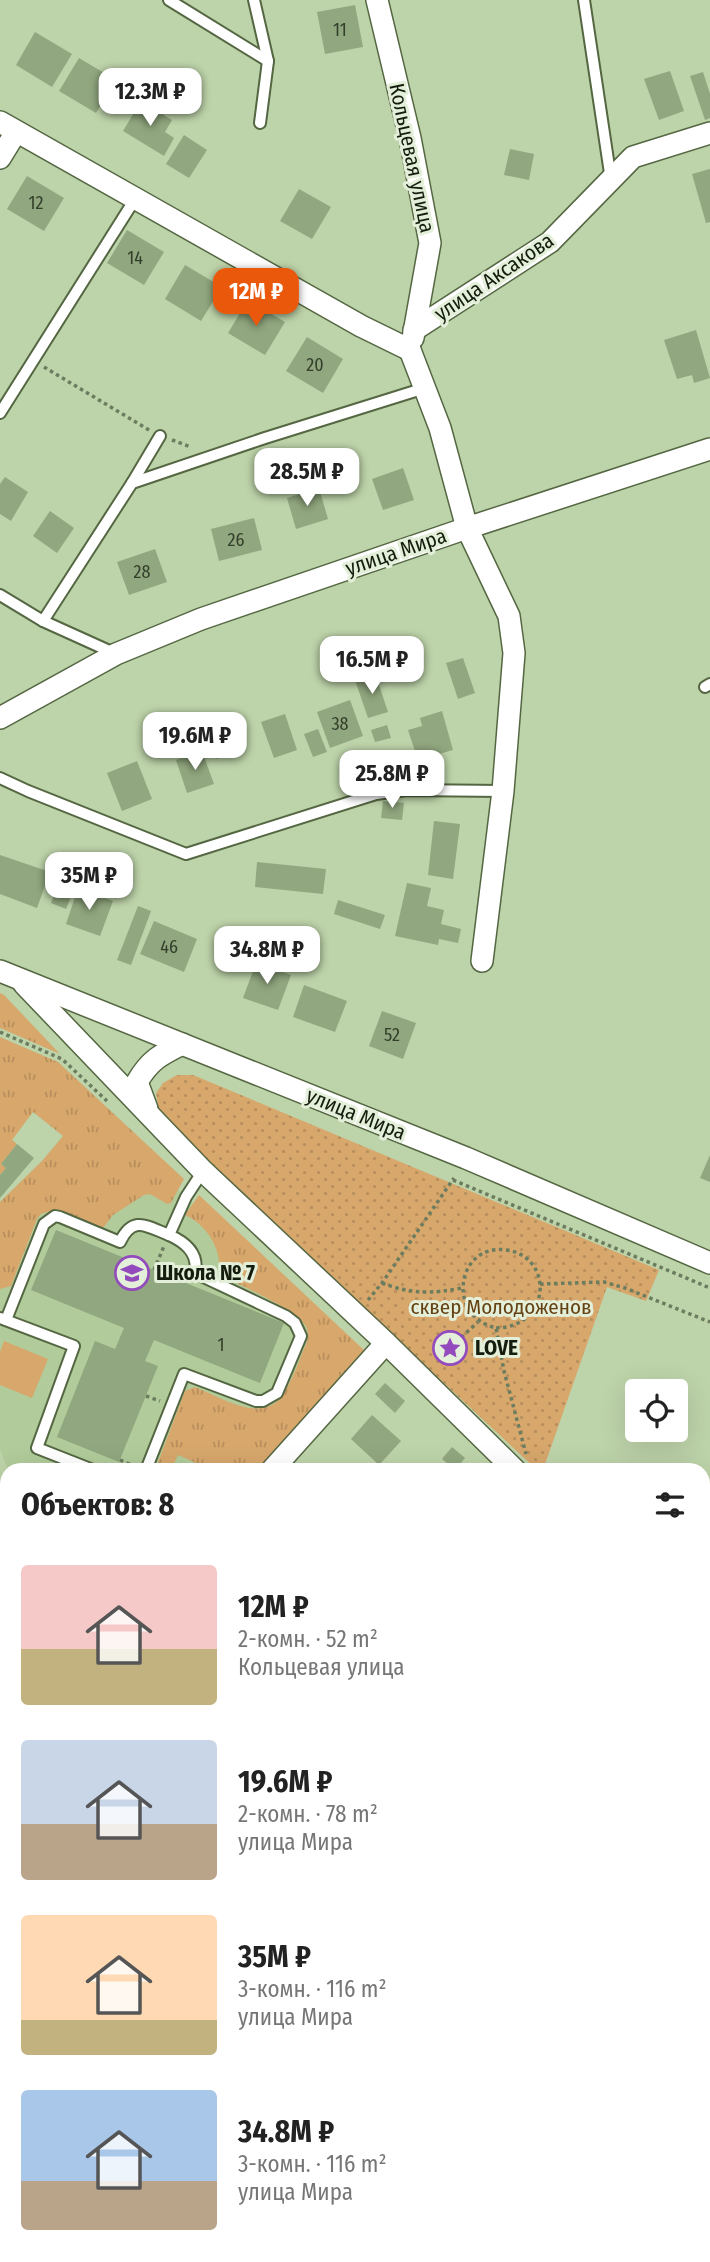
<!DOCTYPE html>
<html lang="ru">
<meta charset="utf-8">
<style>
:root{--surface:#fff;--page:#f2f2f2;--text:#222;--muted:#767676;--accent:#ea580c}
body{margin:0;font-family:"Fira Sans Condensed",sans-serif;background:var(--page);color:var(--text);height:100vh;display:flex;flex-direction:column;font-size:26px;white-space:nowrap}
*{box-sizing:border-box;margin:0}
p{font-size:23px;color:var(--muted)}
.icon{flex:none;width:38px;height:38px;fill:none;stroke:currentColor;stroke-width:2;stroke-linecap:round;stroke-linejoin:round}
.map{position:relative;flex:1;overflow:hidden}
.drawer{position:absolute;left:0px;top:1463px;width:710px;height:800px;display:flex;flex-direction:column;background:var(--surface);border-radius:21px 21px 0 0;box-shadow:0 7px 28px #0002}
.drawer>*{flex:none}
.tools{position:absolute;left:625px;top:1379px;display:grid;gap:14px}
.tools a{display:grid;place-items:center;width:63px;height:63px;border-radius:7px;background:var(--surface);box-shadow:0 7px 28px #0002;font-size:35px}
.price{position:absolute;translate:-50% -60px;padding:0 16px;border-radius:14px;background:#fff;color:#222;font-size:23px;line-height:46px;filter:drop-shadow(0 2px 4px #0008)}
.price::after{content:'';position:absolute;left:50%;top:42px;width:21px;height:16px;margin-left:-10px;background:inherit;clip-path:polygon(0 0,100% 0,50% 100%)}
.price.active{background:var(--accent);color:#fff}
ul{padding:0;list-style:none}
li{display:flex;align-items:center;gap:21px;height:175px;padding:0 21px}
li span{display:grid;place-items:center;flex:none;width:196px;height:140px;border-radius:7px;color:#555}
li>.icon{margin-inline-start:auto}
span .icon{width:84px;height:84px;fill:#fffc;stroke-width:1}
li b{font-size:30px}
h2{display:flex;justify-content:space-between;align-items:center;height:84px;padding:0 21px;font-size:30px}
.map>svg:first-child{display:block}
.built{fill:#b1cb9a}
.grass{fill:url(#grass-tufts)}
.park{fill:url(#park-dots)}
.pitch{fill:#d7a76c}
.building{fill:#91a77f}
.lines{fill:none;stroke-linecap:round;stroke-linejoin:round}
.service-casing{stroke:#546742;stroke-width:14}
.minor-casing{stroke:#546742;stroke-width:24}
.path{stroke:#6c7c5f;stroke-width:3.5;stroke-dasharray:3.5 3.5;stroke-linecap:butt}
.service{stroke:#fff;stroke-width:10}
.minor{stroke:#fff;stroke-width:21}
.labels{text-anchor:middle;stroke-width:6;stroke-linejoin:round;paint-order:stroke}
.number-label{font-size:18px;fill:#333f2a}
.street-label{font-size:21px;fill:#141c0d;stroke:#e4efda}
.poi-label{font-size:21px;font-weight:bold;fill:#141c0d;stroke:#e4efda;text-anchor:start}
.park-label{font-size:21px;fill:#644112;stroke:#e4efda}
</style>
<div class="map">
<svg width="710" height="2262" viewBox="0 0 710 2262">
<defs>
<pattern id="grass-tufts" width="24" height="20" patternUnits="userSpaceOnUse" patternTransform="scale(1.75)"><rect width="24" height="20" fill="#d7a76c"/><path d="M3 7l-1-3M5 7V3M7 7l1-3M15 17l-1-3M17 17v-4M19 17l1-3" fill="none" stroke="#b88f5c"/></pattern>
<pattern id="park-dots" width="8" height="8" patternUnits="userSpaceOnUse" patternTransform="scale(1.75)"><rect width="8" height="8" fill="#d7a76c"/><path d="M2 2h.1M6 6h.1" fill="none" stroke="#b88f5c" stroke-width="1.8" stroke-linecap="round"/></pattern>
</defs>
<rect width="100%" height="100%" fill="#bdd3a9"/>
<path class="built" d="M63 1136 179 1190 338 1344 230 1470H8L0 1449V1202L42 1161Z"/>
<g class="grass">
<path d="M0 993 4 995 60 1054 0 1028Z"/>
<path d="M0 1037 58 1062 184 1179 171 1203 167 1204 150 1194 144 1195 113 1215 103 1228 56 1209 41 1214 37 1219 11 1286 0 1289V1202L42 1161 63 1136 33 1112 12 1140 17 1144 1 1164 6 1168 0 1175Z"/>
<path d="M199 1195 366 1352 258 1470H191L194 1462 178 1455 171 1470H155L185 1391 195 1387C218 1396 261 1424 281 1397 293 1381 299 1359 307 1342 308 1336 309 1331 305 1325 295 1309 238 1284 218 1274 224 1251 206 1224 185 1215Z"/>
</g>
<g class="park">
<path d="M177 1075H193L659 1270 646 1301 607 1287 543 1470H537L169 1127 159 1112 156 1093 163 1083Z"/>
<path d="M0 1543 7 1565V1700L0 1679Z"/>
</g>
<path class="pitch" d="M4 1341 48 1359 32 1398 0 1385V1352Z"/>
<g class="building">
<path d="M355 5 363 47 325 54 317 12Z"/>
<path d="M35 32 72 54 52 87 16 65Z"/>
<path d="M79 58 116 80 96 113 59 91Z"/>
<path d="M670 71 684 111 659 120 644 79Z"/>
<path d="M703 72 710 94V118L705 120 690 76Z"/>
<path d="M141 101 172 120 165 132 174 138 164 156 123 131Z"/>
<path d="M184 135 207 150 189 178 166 164Z"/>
<path d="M510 149 534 154 529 180 504 175Z"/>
<path d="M710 169V222L706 223 692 174Z"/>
<path d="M27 176 64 198 44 231 7 209Z"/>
<path d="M299 189 331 207 312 239 280 221Z"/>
<path d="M127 230 164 252 144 285 107 263Z"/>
<path d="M185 265 222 287 201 321 165 299Z"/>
<path d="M248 300 285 322 265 355 228 333Z"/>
<path d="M696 330 710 378 694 383 692 375 677 379 664 340Z"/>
<path d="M307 337 343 359 323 393 286 371Z"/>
<path d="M403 468 414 500 383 510 372 479Z"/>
<path d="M5 477 28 492 11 521 0 514V484Z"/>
<path d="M319 488 328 519 296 529 287 498Z"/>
<path d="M50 511 74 528 57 553 33 536Z"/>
<path d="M254 518 262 550 219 561 211 529Z"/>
<path d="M155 549 167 582 129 595 117 562Z"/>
<path d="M463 658 475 693 458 699 446 663Z"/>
<path d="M375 673 388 712 368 718 355 680Z"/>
<path d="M350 700 363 736 330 748 317 712Z"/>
<path d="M442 711 453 750 418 760 408 730 422 726 420 718Z"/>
<path d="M285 714 297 750 274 758 261 722Z"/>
<path d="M233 722 238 738 226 742 231 754 216 759 206 731Z"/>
<path d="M387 725 391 738 375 742 371 730Z"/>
<path d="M318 729 327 752 313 757 304 734Z"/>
<path d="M202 751 214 784 187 793 176 760Z"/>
<path d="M137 761 152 799 122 811 107 773Z"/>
<path d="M383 801 404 803 402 820 381 818Z"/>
<path d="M434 821 460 824 453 879 428 875Z"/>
<path d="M0 855 50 872 37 908 0 894Z"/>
<path d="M257 862 326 869 323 894 255 887Z"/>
<path d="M64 870 79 876 66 909 51 903Z"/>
<path d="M407 883 431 888 427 906 444 910 441 924 461 929 458 943 439 939 438 945 395 936Z"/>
<path d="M78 888 113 901 100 936 66 924Z"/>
<path d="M338 900 385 915 380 929 334 914Z"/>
<path d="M138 906 151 911 131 965 117 960Z"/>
<path d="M154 921 197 939 184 972 140 954Z"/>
<path d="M256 963 291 975 278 1010 243 998Z"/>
<path d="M304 985 347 1001 335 1032 293 1017Z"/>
<path d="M382 1011 416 1023 403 1059 369 1046Z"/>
<path d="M17 1144 34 1158 0 1198V1175L6 1168 1 1164Z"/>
<path d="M710 1155V1182L700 1178Z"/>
<path d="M56 1230 284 1323 260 1383 154 1340 145 1361 158 1366 119 1462 57 1437 95 1341 115 1349 124 1328 31 1290Z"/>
<path d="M385 1383 405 1401 395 1413 375 1394Z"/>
<path d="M372 1415 401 1441 379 1465 351 1439Z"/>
<path d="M452 1447 465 1458 455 1470 442 1459Z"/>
<path d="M704 1717 710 1722V1754L705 1760Z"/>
<path d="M7 1886V1920L0 1922V1888Z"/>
<path d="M704 1903 710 1909V1956L704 1951Z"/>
<path d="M7 1932V1955L0 1958V1935Z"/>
<path d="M708 2131 710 2133 709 2173 704 2169V2136Z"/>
<path d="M302 2256H310L312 2262H282Z"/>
<path d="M599 2256H618L624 2262H593Z"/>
</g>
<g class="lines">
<g class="service-casing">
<g id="service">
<path d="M169 0 268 61"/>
<path d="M254 0 268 61 260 123"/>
<path d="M584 0 611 180"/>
<path d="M0 413 135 199"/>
<path d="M132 483 160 436"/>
<path d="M0 595 43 621 116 654"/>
<path d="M43 621 132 483 265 438 425 388"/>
<path d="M705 687 710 684"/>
<path d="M0 778 28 791 186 854 376 794 406 790 503 791"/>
<path d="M0 1318 74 1346 37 1448 93 1470"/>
<path d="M6 1320 44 1224 55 1216 60 1217 120 1242C133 1215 146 1226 169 1235"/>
<path d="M146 1470 184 1374 256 1401H263L277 1393 301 1336 295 1323 286 1316 195 1273C199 1253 185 1242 169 1235L186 1197 203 1171"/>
</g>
</g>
<g class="minor-casing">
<g id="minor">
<path d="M377 0 410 138 430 243 413 338"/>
<path d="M0 122 361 326 410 350"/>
<path d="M0 158 16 132"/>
<path d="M414 330 550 242 633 157 710 133"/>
<path d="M0 718 116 654 201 619 467 528 440 428 410 350"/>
<path d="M482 961 503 791 514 653 509 616 467 528 710 449"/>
<path d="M0 971 466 1158 710 1263"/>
<path d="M24 984 203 1171 386 1343 515 1470"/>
<path d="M147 1109 137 1082C150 1060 160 1055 182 1044"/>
<path d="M272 1470 386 1343"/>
<path d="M0 1526 7 1548"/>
<path d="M704 1644 710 1650"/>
<path d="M0 1704 7 1725"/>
<path d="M704 1834 710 1827"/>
<path d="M0 1975 7 1972"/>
<path d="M704 2251 710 2244"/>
<path d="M228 2256 230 2262"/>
<path d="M167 2262 186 2256"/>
</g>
</g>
<g class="path">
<path d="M44 367 149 430"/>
<path d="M172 440 191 447"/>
<path d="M0 1032 62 1059 107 1101"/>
<path d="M453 1180 710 1288"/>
<path d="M154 1270 164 1246"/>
<path d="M382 1283C410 1294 432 1294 462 1288"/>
<path d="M540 1284 604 1282 625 1288 710 1322"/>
<path d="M368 1300 382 1283 454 1178"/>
<path d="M496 1328C552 1327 554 1256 506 1250 457 1243 445 1316 496 1328L504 1371 526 1454"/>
<path d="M456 1342 478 1322"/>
<path d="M146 1396 160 1401"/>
<path d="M120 1460 134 1466"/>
</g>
<use href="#service" class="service"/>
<use href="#minor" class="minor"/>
</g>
<defs>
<g id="school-ring" transform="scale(1.75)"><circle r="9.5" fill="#e4efda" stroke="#924abd" stroke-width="1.5"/><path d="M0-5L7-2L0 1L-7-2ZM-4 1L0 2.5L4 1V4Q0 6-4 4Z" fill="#924abd"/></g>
<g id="sight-ring" transform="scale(1.75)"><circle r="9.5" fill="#e4efda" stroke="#924abd" stroke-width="1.5"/><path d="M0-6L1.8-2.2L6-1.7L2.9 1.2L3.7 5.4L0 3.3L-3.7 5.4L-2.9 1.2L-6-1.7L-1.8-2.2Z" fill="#924abd"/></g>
</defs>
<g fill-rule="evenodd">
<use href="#school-ring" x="132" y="1273"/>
<use href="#sight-ring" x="450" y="1348"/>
</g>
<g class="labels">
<g class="number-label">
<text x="340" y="36">11</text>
<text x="36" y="209">12</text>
<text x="135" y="264">14</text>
<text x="315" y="371">20</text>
<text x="236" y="546">26</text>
<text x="142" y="578">28</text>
<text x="340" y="730">38</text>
<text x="169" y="953">46</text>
<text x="392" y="1041">52</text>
<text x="221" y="1351">1</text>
</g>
<g class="street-label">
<text transform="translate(412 158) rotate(78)" y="7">Кольцевая улица</text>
<text transform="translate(494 277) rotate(-34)" y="7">улица Аксакова</text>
<text transform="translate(396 552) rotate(-19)" y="7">улица Мира</text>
<text transform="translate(356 1114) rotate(22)" y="7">улица Мира</text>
</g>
<g class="poi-label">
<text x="156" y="1280">Школа № 7</text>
<text x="475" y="1355">LOVE</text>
</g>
<g class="park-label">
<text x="501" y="1314">сквер Молодоженов</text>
</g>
</g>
</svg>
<div class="tools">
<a><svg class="icon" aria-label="locate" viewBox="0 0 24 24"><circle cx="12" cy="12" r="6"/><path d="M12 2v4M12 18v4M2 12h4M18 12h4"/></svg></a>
</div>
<b class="price" style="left:150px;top:128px">12.3M ₽</b>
<b class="price active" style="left:256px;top:328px">12M ₽</b>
<b class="price" style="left:307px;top:508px">28.5M ₽</b>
<b class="price" style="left:372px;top:696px">16.5M ₽</b>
<b class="price" style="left:195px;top:772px">19.6M ₽</b>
<b class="price" style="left:392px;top:810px">25.8M ₽</b>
<b class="price" style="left:89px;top:912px">35M ₽</b>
<b class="price" style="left:267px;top:986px">34.8M ₽</b>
<section class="drawer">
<h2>Объектов: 8<svg class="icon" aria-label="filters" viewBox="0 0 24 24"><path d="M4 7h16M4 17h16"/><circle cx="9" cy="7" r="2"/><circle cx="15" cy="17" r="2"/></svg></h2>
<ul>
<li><span style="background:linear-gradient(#f6c9c9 60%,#c2b280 0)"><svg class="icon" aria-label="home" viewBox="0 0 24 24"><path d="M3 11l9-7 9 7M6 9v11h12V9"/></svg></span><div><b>12M ₽</b><p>2-комн. · 52 m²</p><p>Кольцевая улица</p></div></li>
<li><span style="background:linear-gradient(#c9d6e8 60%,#b9a48a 0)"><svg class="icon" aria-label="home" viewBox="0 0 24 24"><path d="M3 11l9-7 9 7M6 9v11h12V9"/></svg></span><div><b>19.6M ₽</b><p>2-комн. · 78 m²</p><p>улица Мира</p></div></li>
<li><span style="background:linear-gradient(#ffd9b3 75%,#c2b280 0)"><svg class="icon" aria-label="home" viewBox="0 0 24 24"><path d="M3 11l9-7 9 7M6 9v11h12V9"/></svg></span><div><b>35M ₽</b><p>3-комн. · 116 m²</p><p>улица Мира</p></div></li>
<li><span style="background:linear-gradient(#a9c7e8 65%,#b9a48a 0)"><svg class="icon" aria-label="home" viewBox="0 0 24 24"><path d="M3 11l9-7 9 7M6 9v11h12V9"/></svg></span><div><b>34.8M ₽</b><p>3-комн. · 116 m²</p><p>улица Мира</p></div></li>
</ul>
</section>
</div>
